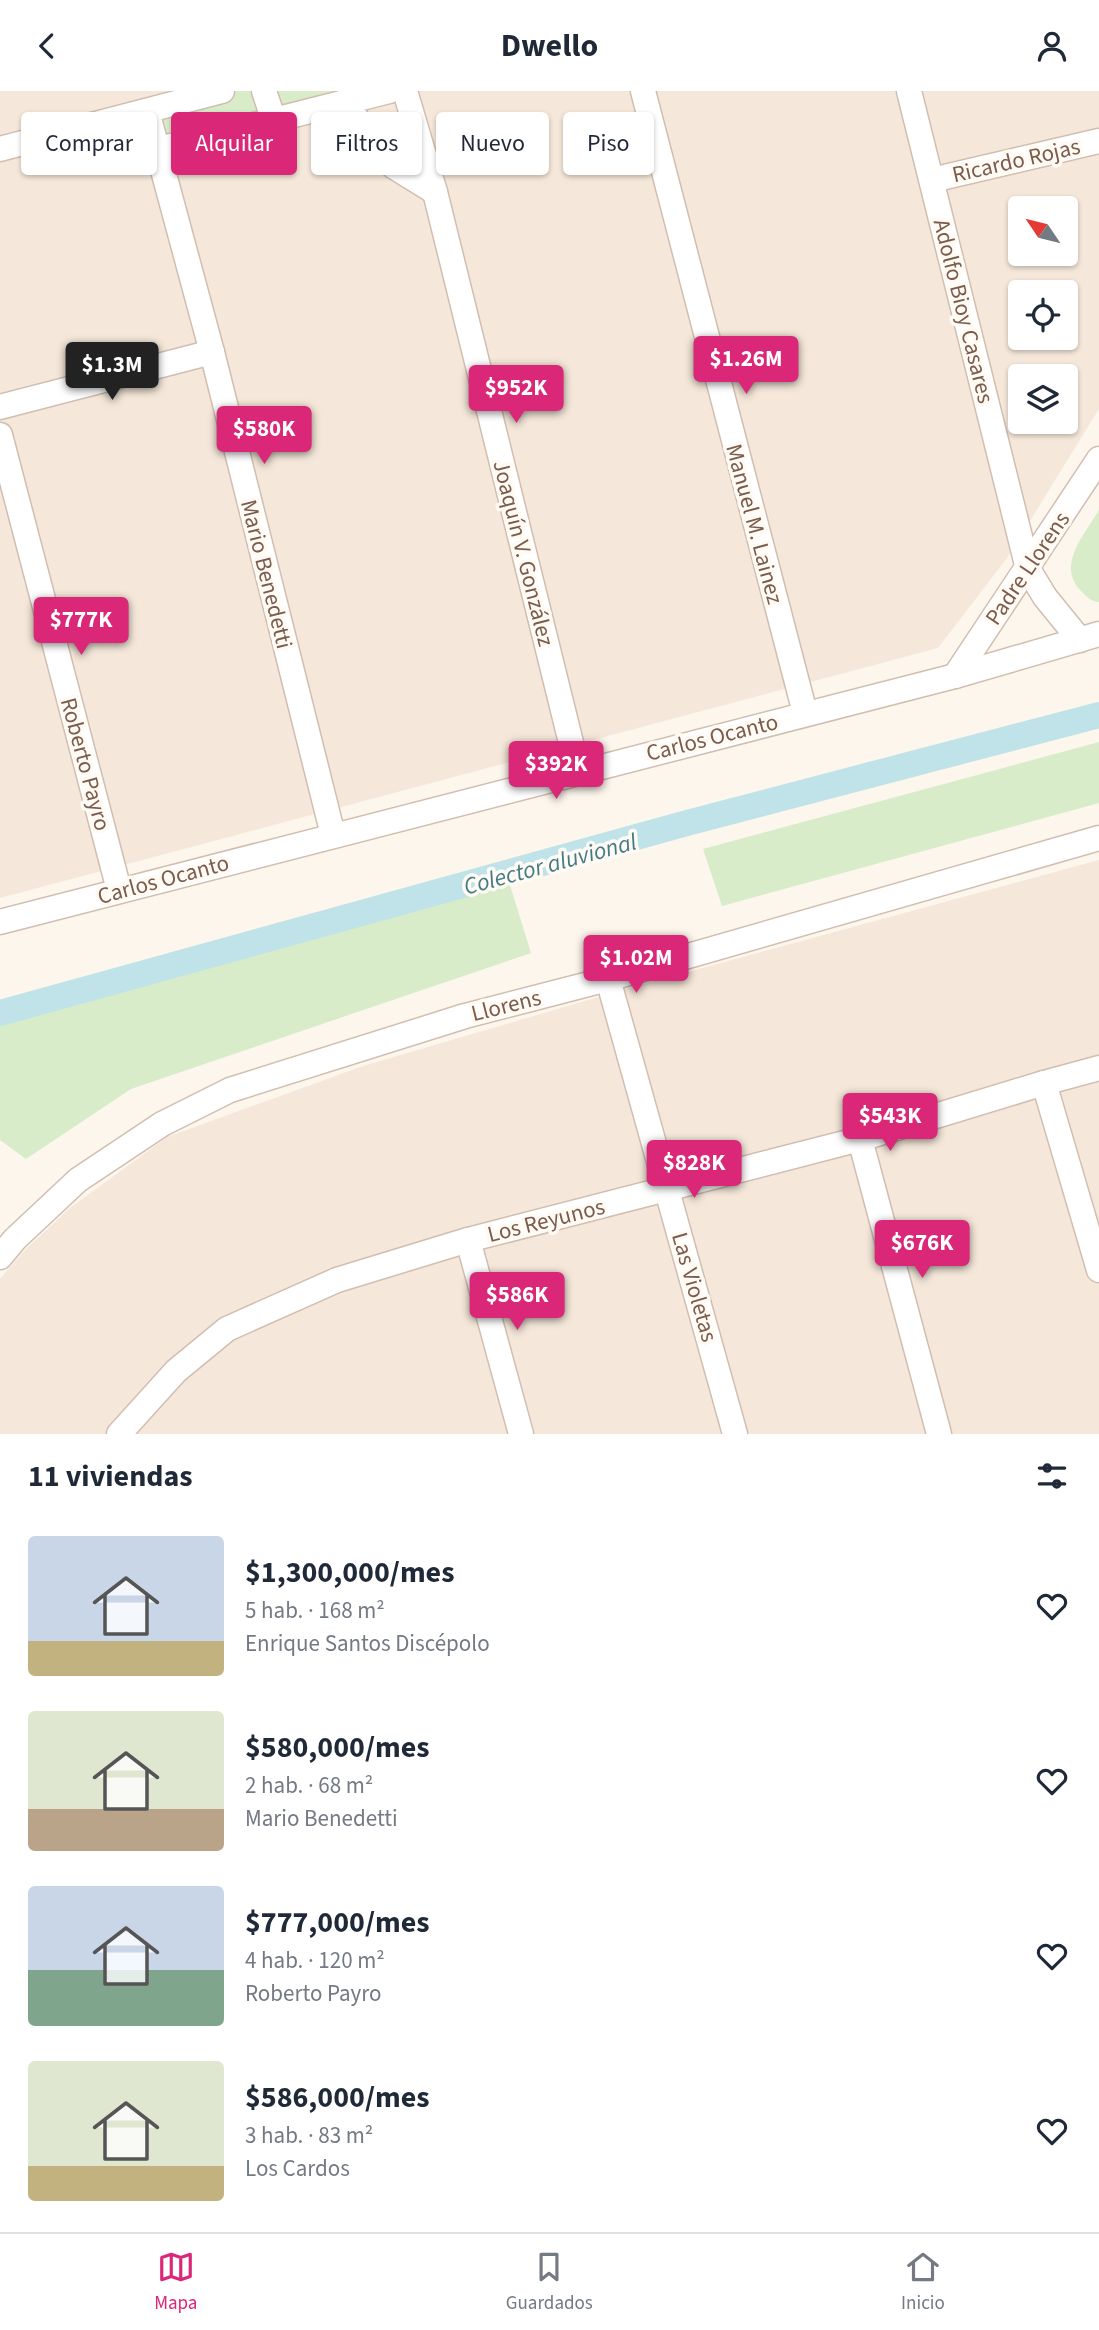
<!DOCTYPE html>
<html lang="es">
<meta charset="utf-8">
<style>
:root{--surface:#fff;--page:#f2f2f3;--text:#1f2937;--muted:#747a83;--line:#e0e1e3;--accent:#db2777}
body{margin:0;font-family:"Source Sans 3",sans-serif;background:var(--page);color:var(--text);height:100vh;display:flex;flex-direction:column;font-size:26px;white-space:nowrap}
*{box-sizing:border-box;margin:0}
p{font-size:23px;color:var(--muted)}
.icon{flex:none;width:38px;height:38px;fill:none;stroke:currentColor;stroke-width:2;stroke-linecap:round;stroke-linejoin:round}
.map{position:relative;height:1343px;overflow:hidden}
.drawer{display:flex;flex-direction:column;background:var(--surface);flex:1}
.drawer>*{flex:none}
.banner{position:absolute;left:21px;top:21px;width:700px;height:63px;display:flex;gap:14px}
.needle{width:46px;rotate:305deg}
.controls{position:absolute;left:1008px;top:105px;display:grid;gap:14px}
.controls a{display:grid;place-items:center;width:70px;height:70px;border-radius:7px;background:var(--surface);box-shadow:0 2px 5px #0004;font-size:35px}
.price{position:absolute;translate:-50% -60px;padding:0 16px;border-radius:7px;background:var(--accent);color:#fff;font-size:23px;line-height:46px;filter:drop-shadow(0 2px 4px #0008)}
.price::after{content:'';position:absolute;left:50%;top:42px;width:21px;height:16px;margin-left:-10px;background:inherit;clip-path:polygon(0 0,100% 0,50% 100%)}
.price.selected{background:#222;color:#fff}
ul{padding:0;list-style:none}
li{display:flex;align-items:center;gap:21px;height:175px;padding:0 28px}
li span{display:grid;place-items:center;flex:none;width:196px;height:140px;border-radius:7px;color:#555}
li>.icon{margin-inline-start:auto}
span .icon{width:84px;height:84px;fill:#fffc;stroke-width:1}
li b{font-size:30px}
h2{display:flex;justify-content:space-between;align-items:center;height:84px;padding:0 28px;font-size:30px}
.chip{padding:0 24px;border-radius:7px;background:var(--surface);box-shadow:0 2px 5px #0004;font-size:24px;line-height:63px}
.chip.selected{background:var(--accent);color:#fff}
header{display:flex;justify-content:space-between;align-items:center;height:91px;padding:0 28px;background:var(--surface);font-size:32px;font-weight:700}
.menu{display:flex;justify-content:space-around;align-items:center;height:98px;border-top:2px solid var(--line);background:var(--surface);font-size:19px;color:var(--muted)}
.menu a{display:grid;justify-items:center;gap:4px}
.menu .selected{color:var(--accent)}
.map>svg:first-child{display:block}
.residential{fill:#f5e8da;fill-rule:evenodd}
.green{fill:#d8ecc9}
.lines{fill:none;stroke-linecap:round;stroke-linejoin:round}
.canal{stroke:#bfe3e8;stroke-width:26}
.minor-casing{stroke:#d1beb0;stroke-width:27}
.minor{stroke:#fff;stroke-width:24}
.labels{text-anchor:middle;stroke-width:7;stroke-linejoin:round;paint-order:stroke}
.street-label{font-size:23px;fill:#7a5c4d;stroke:#fffaf3}
.water-label{font-size:24px;font-style:italic;fill:#437c86;stroke:#fffaf3}
</style>
<header><svg class="icon" aria-label="back" viewBox="0 0 24 24"><path d="M15 5l-7 7 7 7"/></svg>Dwello<svg class="icon" aria-label="person" viewBox="0 0 24 24"><circle cx="12" cy="8" r="4"/><path d="M4 21q1-7 8-7t8 7"/></svg></header>
<div class="map">
<svg width="1099" height="1343" viewBox="0 0 1099 1343">
<rect width="100%" height="100%" fill="#fdf6ec"/>
<g class="residential">
<path d="M0 0H1099V318L1007 467 938 557 0 807ZM1020 117H1066V163H1020ZM1020 201H1066V247H1020ZM1020 285H1066V331H1020Z"/>
<path d="M1099 769V1343H0V1188L26 1158 70 1117 167 1046 363 975 629 897Z"/>
</g>
<g class="green">
<path d="M217 0H389L159 58 147 20Z"/>
<path d="M1099 419V511C1090 510 1087 506 1081 500 1056 474 1085 443 1099 419Z"/>
<path d="M1099 651V712L722 815 703 758Z"/>
<path d="M510 794 531 862 131 998 26 1068 0 1049V933Z"/>
</g>
<g class="lines">
<path class="canal" d="M0 922 687 732 1099 624"/>
<g class="minor-casing">
<g id="minor">
<path d="M264 0 274 30"/>
<path d="M405 0 435 101 578 680"/>
<path d="M643 0 805 622"/>
<path d="M909 0 1028 478 1045 506 1080 549"/>
<path d="M344 11 393 75 435 101"/>
<path d="M147 20 212 261 333 744"/>
<path d="M0 58 222 0"/>
<path d="M159 58 389 0"/>
<path d="M932 89 1099 50"/>
<path d="M0 316 212 261"/>
<path d="M0 344 119 799"/>
<path d="M955 585 1099 368"/>
<path d="M0 831 955 585 1099 543"/>
<path d="M608 888 735 1343"/>
<path d="M1044 992 1099 1179"/>
<path d="M860 1048 939 1343"/>
<path d="M468 1149 521 1343"/>
<path d="M0 1166 15 1148 78 1089 162 1033 230 999 465 925 608 888 1099 747"/>
<path d="M119 1343 176 1280 227 1238 337 1189 468 1149 860 1048 1044 992 1099 977"/>
</g>
</g>
<use href="#minor" class="minor"/>
</g>
<g class="labels">
<g class="street-label">
<text transform="translate(1016 69) rotate(-13)" y="8">Ricardo Rojas</text>
<text transform="translate(964 220) rotate(76)" y="8">Adolfo Bioy Casares</text>
<text transform="translate(755 433) rotate(75)" y="8">Manuel M. Lainez</text>
<text transform="translate(524 462) rotate(76)" y="8">Joaquín V. González</text>
<text transform="translate(1027 477) rotate(-56)" y="8">Padre Llorens</text>
<text transform="translate(267 483) rotate(76)" y="8">Mario Benedetti</text>
<text transform="translate(712 646) rotate(-14)" y="8">Carlos Ocanto</text>
<text transform="translate(86 673) rotate(75)" y="8">Roberto Payro</text>
<text transform="translate(163 788) rotate(-15)" y="8">Carlos Ocanto</text>
<text transform="translate(506 914) rotate(-14)" y="8">Llorens</text>
<text transform="translate(546 1129) rotate(-14)" y="8">Los Reyunos</text>
<text transform="translate(695 1196) rotate(74)" y="8">Las Violetas</text>
</g>
<g class="water-label">
<text transform="translate(550 773) rotate(-15)" y="8">Colector aluvional</text>
</g>
</g>
</svg>
<div class="controls">
<a><svg class="needle" viewBox="-14 -14 28 28"><path d="M0-13l5 13h-10z" fill="#e53935"/><path d="M0 13l5-13h-10z" fill="#747a83"/></svg></a>
<a><svg class="icon" aria-label="locate" viewBox="0 0 24 24"><circle cx="12" cy="12" r="6"/><path d="M12 2v4M12 18v4M2 12h4M18 12h4"/></svg></a>
<a><svg class="icon" aria-label="layers" viewBox="0 0 24 24"><path d="M12 4l9 5-9 5-9-5zM3 14l9 5 9-5"/></svg></a>
</div>
<b class="price" style="left:746px;top:305px">$1.26M</b>
<b class="price selected" style="left:112px;top:311px">$1.3M</b>
<b class="price" style="left:516px;top:334px">$952K</b>
<b class="price" style="left:264px;top:375px">$580K</b>
<b class="price" style="left:81px;top:566px">$777K</b>
<b class="price" style="left:556px;top:710px">$392K</b>
<b class="price" style="left:636px;top:904px">$1.02M</b>
<b class="price" style="left:890px;top:1062px">$543K</b>
<b class="price" style="left:694px;top:1109px">$828K</b>
<b class="price" style="left:922px;top:1189px">$676K</b>
<b class="price" style="left:517px;top:1241px">$586K</b>
<div class="banner">
<a class="chip">Comprar</a>
<a class="chip selected">Alquilar</a>
<a class="chip">Filtros</a>
<a class="chip">Nuevo</a>
<a class="chip">Piso</a>
</div>
</div>
<section class="drawer">
<h2>11 viviendas<svg class="icon" aria-label="filters" viewBox="0 0 24 24"><path d="M4 7h16M4 17h16"/><circle cx="9" cy="7" r="2"/><circle cx="15" cy="17" r="2"/></svg></h2>
<ul>
<li><span style="background:linear-gradient(#c9d6e8 75%,#c2b280 0)"><svg class="icon" aria-label="home" viewBox="0 0 24 24"><path d="M3 11l9-7 9 7M6 9v11h12V9"/></svg></span><div><b>$1,300,000/mes</b><p>5 hab. · 168 m²</p><p>Enrique Santos Discépolo</p></div><svg class="icon" aria-label="heart" viewBox="0 0 24 24"><path d="M12 20l-8-8c-3-5 5-10 8-4 3-6 11-1 8 4z"/></svg></li>
<li><span style="background:linear-gradient(#dfe7d0 70%,#b9a48a 0)"><svg class="icon" aria-label="home" viewBox="0 0 24 24"><path d="M3 11l9-7 9 7M6 9v11h12V9"/></svg></span><div><b>$580,000/mes</b><p>2 hab. · 68 m²</p><p>Mario Benedetti</p></div><svg class="icon" aria-label="heart" viewBox="0 0 24 24"><path d="M12 20l-8-8c-3-5 5-10 8-4 3-6 11-1 8 4z"/></svg></li>
<li><span style="background:linear-gradient(#c9d6e8 60%,#7fa58c 0)"><svg class="icon" aria-label="home" viewBox="0 0 24 24"><path d="M3 11l9-7 9 7M6 9v11h12V9"/></svg></span><div><b>$777,000/mes</b><p>4 hab. · 120 m²</p><p>Roberto Payro</p></div><svg class="icon" aria-label="heart" viewBox="0 0 24 24"><path d="M12 20l-8-8c-3-5 5-10 8-4 3-6 11-1 8 4z"/></svg></li>
<li><span style="background:linear-gradient(#dfe7d0 75%,#c2b280 0)"><svg class="icon" aria-label="home" viewBox="0 0 24 24"><path d="M3 11l9-7 9 7M6 9v11h12V9"/></svg></span><div><b>$586,000/mes</b><p>3 hab. · 83 m²</p><p>Los Cardos</p></div><svg class="icon" aria-label="heart" viewBox="0 0 24 24"><path d="M12 20l-8-8c-3-5 5-10 8-4 3-6 11-1 8 4z"/></svg></li>
</ul>
</section>
<nav class="menu">
<a class="selected"><svg class="icon" aria-label="map" viewBox="0 0 24 24"><path d="M3 6l6-2 6 2 6-2v14l-6 2-6-2-6 2zM9 4v14M15 6v14"/></svg>Mapa</a>
<a><svg class="icon" aria-label="saved" viewBox="0 0 24 24"><path d="M7 4h10v16l-5-4-5 4z"/></svg>Guardados</a>
<a><svg class="icon" aria-label="home" viewBox="0 0 24 24"><path d="M3 11l9-7 9 7M6 9v11h12V9"/></svg>Inicio</a>
</nav>
